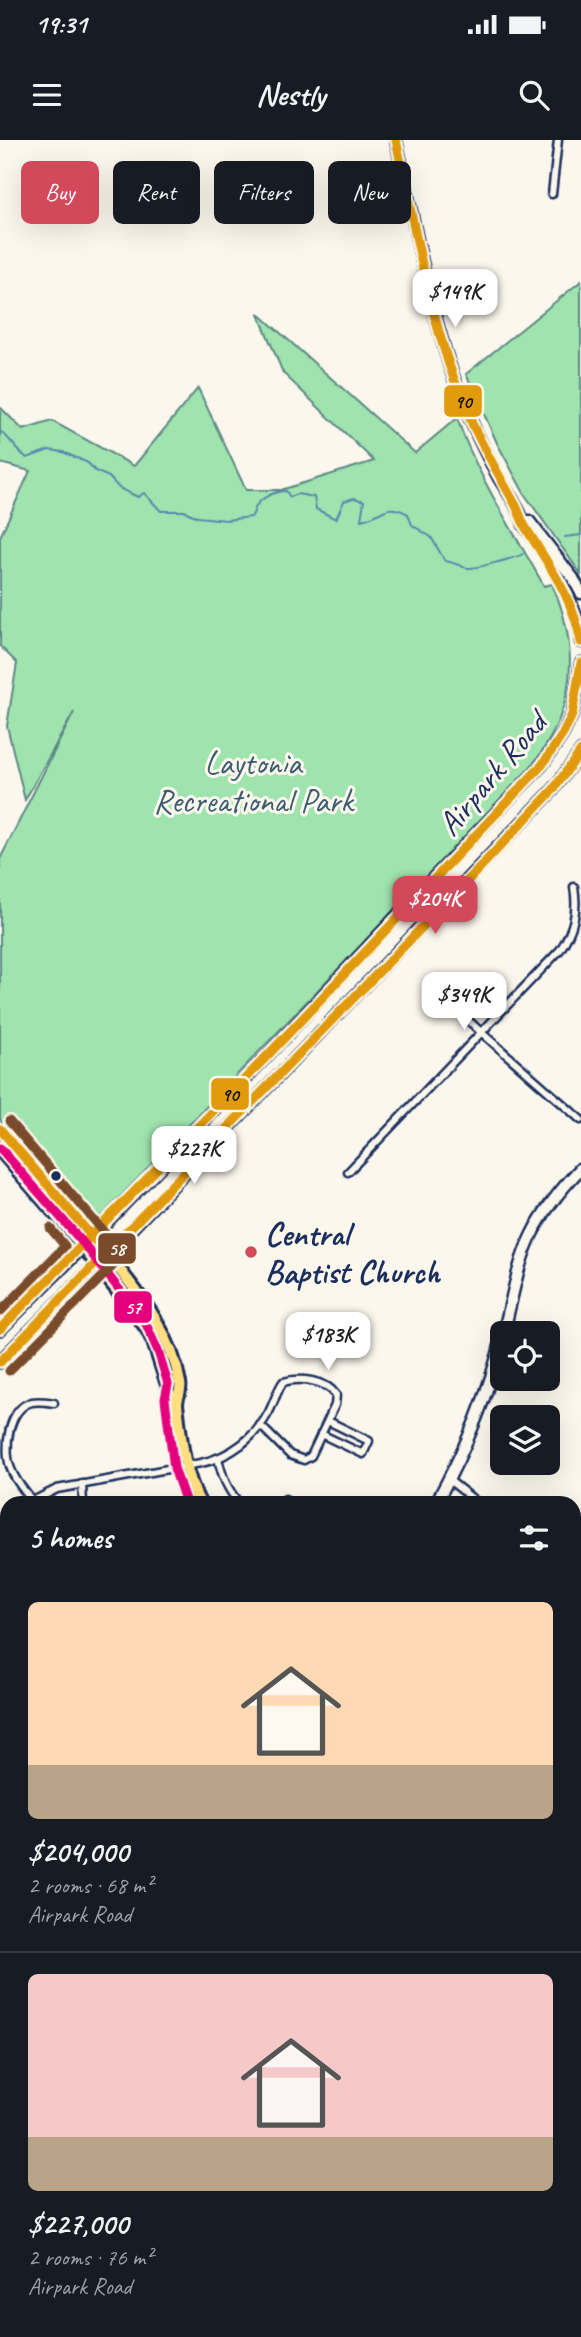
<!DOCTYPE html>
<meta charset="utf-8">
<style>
:root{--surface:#171b24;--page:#20242c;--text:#f1f3f6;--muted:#9ea1a6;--line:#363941;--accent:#d1495b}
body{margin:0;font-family:Caveat,sans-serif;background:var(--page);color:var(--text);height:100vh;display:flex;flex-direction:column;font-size:26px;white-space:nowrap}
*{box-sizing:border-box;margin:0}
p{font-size:23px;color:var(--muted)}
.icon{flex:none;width:38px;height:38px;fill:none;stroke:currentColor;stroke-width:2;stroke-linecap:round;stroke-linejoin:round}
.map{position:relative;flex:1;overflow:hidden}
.sheet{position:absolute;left:0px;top:1356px;width:581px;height:842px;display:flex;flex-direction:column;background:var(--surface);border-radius:21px 21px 0 0;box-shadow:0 7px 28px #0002}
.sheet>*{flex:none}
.banner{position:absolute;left:21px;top:21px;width:539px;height:63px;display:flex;gap:14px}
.fabs{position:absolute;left:490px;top:1181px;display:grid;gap:14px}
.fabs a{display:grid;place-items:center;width:70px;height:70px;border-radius:10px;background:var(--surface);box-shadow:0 7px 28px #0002;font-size:35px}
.price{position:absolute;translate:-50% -60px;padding:0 16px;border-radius:14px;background:#fff;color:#222;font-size:23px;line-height:46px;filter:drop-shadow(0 2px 4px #0008)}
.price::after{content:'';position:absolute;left:50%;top:42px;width:21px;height:16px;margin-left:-10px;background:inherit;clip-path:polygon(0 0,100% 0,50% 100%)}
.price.on{background:var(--accent);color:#fff}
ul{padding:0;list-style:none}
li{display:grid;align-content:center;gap:14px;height:371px;padding:0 28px}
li+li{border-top:2px solid var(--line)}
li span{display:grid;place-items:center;height:217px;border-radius:10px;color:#555}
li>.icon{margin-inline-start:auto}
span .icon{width:126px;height:126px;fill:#fffc;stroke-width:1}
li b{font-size:30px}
h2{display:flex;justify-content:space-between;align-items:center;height:84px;padding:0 28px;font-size:30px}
.pill{padding:0 24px;border-radius:10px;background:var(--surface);box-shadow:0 7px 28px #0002;font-size:24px;line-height:63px}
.pill.on{background:var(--accent);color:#fff}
.status{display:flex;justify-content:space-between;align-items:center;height:49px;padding:0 35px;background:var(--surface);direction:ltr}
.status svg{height:19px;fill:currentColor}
header{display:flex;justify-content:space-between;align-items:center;height:91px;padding:0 28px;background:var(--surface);font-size:32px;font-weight:700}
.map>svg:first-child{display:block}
.green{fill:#9fe3ae;stroke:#5d8986;stroke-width:2}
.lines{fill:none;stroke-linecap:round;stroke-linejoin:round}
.stream{stroke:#5989ae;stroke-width:2}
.street-casing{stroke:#1b2f5e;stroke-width:11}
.secondary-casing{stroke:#1b2f5e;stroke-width:15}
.primary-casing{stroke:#1b2f5e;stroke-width:16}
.street{stroke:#fbf7ec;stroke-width:6}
.secondary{stroke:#fbf7ec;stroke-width:10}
.primary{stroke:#ffdf80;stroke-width:10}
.bus-1-casing{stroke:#fbf7ec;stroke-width:14}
.bus-2-casing{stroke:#fbf7ec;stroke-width:14}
.bus-3-casing{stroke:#fbf7ec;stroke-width:14}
.bus-1{stroke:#e19a09;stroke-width:9}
.bus-2{stroke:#e5007d;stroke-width:9}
.bus-3{stroke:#7a4b2a;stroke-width:9}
.bus-dot{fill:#1b2f5e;stroke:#fbf7ec;stroke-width:2.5}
.poi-dot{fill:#d1495b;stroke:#fbf7ec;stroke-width:2.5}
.labels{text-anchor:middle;stroke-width:6;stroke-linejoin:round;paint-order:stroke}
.park-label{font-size:33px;fill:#3c5c72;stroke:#fbf7ec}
.street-label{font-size:33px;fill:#1b2f5e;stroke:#fbf7ec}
.poi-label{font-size:33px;font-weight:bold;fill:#1b2f5e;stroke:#fbf7ec;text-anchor:start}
.line-badge{stroke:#fbf7ec;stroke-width:2.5}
.badge-label{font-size:19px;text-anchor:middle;font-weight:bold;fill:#fff}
.pale-badge-label{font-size:19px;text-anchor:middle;font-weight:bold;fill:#111}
</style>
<div class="status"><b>19:31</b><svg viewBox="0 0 49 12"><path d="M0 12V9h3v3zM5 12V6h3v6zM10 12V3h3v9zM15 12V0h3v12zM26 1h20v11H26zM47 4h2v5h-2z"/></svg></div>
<header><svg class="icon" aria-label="menu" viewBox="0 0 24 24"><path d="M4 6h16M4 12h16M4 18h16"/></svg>Nestly<svg class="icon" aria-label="search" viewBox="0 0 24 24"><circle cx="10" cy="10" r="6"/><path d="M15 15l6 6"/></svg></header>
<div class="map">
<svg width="581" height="2197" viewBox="0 0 581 2197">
<rect width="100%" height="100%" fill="#fbf7ec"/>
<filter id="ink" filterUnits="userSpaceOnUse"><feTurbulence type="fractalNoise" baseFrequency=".0143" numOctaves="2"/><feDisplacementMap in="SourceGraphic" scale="14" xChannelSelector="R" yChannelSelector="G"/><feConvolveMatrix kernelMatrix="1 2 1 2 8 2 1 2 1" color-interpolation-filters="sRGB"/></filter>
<g filter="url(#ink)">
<g class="green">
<path d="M581 141V434L525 355 497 303 466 234Z"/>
<path d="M258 173 415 313 457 278C478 338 513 390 544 446L552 444C581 510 576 572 529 629L99 1079 84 1078 44 1027 0 979V719L74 572 25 660 7 586 17 523 0 506V397L30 331 0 323V267L23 290 52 281 134 326 198 248 246 350H281L374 321 283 233Z"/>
<path d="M574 2099H581V2197H512V2195L419 2191H574Z"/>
<path d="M0 2111 7 2113V2159L0 2158Z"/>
<rect x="97" y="2191" width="308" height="6"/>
</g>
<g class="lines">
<g class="stream">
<path d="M0 291C11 299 15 309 27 318L49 310 63 312 88 323 95 331 109 337 119 348 138 357 144 353 161 371H184L198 377 226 380 251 377C254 374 254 370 256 366 262 357 276 351 286 351L290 357 297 354 314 357 316 369 336 379 344 361 354 358 364 361 361 380C384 376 384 361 408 374L412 385 431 397 445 421C453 422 460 426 467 428 474 429 516 418 523 414"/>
<path d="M565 397 581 395"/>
</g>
<g class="street-casing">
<g id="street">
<path d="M552 54 558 0"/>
<path d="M442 856 482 893 581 980"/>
<path d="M348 1032 560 810C574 789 578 771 574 747"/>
<path d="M321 1294 363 1314 369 1301 328 1281"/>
<path d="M218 1318C222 1336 227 1349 239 1363"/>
<path d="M449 1340 478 1363"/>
<path d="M82 1344 83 1363"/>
<path d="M285 1359 286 1363"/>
<path d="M32 1361C25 1351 15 1341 11 1329 3 1310 8 1268 32 1262 38 1261 47 1262 54 1263"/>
<path d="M29 1363 57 1349 201 1323C230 1317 255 1298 269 1272 274 1262 277 1251 283 1242 299 1237 326 1240 336 1255L335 1265 311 1316 304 1320 290 1315 260 1285"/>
<path d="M574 1392 581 1384"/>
<path d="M0 1394 7 1386"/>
<path d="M574 1447 581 1453"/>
<path d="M574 1508 581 1501"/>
<path d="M0 1606 7 1608"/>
<path d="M0 1877 7 1870"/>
<path d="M0 1969 7 1971"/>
<path d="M0 2098 7 2099"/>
</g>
</g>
<g class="secondary-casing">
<g id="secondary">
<path d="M396 0C415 85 429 173 460 255 471 283 485 312 499 338 508 353 520 368 524 385 550 422 576 456 581 502"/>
<path d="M529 381 573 438 581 453"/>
<path d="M0 989 93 1096 268 915 396 777 542 625 563 594 572 575 581 523"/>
<path d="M0 1011 82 1106"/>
<path d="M107 1114 553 650 581 611"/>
<path d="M503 1194C512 1161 517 1124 532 1094 544 1070 563 1047 581 1028"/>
<path d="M436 1363C465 1310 488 1257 502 1198"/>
<path d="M413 2191V2197"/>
</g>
</g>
<g class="primary-casing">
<g id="primary">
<path d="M82 1106 146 1188 153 1202 170 1254 177 1259"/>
<path d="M0 1189 93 1096C128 1142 170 1183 180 1243 182 1251 177 1256 177 1264 181 1297 184 1333 200 1363"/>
<path d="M0 1222 99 1122"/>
<path d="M574 1652 581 1658"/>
</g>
</g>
<use href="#street" class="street"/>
<use href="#secondary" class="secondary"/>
<use href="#primary" class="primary"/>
<g class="bus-1-casing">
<g id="bus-1">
<path d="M396 0C416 93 431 191 470 279 483 308 499 335 515 364 519 371 521 380 526 388 549 426 573 457 581 502"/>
<path d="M0 989 105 1112"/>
<path d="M0 1189 268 915 542 625 563 594 572 575 581 523"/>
<path d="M0 1222 470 738 553 650 581 611"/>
</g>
</g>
<g class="bus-2-casing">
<path id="bus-2" d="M0 1008 84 1104 146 1184 158 1211 168 1244 165 1259 174 1328 186 1363"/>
</g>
<g class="bus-3-casing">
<g id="bus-3">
<path d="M0 1172 65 1106 50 1088"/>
<path d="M9 1231 116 1123 119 1114 116 1106 9 981"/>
</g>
</g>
<use href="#bus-1" class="bus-1"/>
<use href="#bus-2" class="bus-2"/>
<use href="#bus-3" class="bus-3"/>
</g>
</g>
<circle class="bus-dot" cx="56" cy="1036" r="6"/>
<circle class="poi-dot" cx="251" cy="1112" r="7"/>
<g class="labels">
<g class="park-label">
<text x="253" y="634">Laytonia<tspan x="253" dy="38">Recreational Park</tspan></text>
</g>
<g class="street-label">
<text transform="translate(491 633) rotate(-50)" y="12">Airpark Road</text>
</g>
<g class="poi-label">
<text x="265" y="1105">Central<tspan x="265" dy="38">Baptist Church</tspan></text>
</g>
</g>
<g class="line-badge">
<rect x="443" y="244" width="40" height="34" rx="7" fill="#e19a09"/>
<rect x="210" y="937" width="40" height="34" rx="7" fill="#e19a09"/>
<rect x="97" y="1092" width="40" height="33" rx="7" fill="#7a4b2a"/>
<rect x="113" y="1150" width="40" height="34" rx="7" fill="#e5007d"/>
</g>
<g class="badge-label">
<text x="117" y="1115">58</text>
<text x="133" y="1174">57</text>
</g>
<g class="pale-badge-label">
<text x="463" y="268">90</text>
<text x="230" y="961">90</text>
</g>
</svg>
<div class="fabs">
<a><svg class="icon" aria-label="locate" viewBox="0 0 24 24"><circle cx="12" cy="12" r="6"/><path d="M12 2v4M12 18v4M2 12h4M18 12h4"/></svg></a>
<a><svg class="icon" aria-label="layers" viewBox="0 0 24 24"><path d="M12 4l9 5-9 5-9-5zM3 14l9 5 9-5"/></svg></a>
</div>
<b class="price" style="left:455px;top:189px">$149K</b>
<b class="price on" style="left:435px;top:796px">$204K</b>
<b class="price" style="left:464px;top:892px">$349K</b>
<b class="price" style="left:194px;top:1046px">$227K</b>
<b class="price" style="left:328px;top:1232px">$183K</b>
<div class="banner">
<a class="pill on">Buy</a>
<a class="pill">Rent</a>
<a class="pill">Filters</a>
<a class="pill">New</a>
</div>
<section class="sheet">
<h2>5 homes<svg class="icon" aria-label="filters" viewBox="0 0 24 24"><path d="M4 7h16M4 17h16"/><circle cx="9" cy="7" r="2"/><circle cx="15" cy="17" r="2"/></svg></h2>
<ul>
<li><span style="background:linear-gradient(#ffd9b3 75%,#b9a48a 0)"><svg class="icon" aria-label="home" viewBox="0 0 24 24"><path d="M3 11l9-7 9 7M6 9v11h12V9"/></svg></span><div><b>$204,000</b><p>2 rooms · 68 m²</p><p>Airpark Road</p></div></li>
<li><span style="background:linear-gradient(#f6c9c9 75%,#b9a48a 0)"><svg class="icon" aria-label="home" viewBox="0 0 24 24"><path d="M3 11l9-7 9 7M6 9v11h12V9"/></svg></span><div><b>$227,000</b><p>2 rooms · 76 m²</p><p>Airpark Road</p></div></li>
</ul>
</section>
</div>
